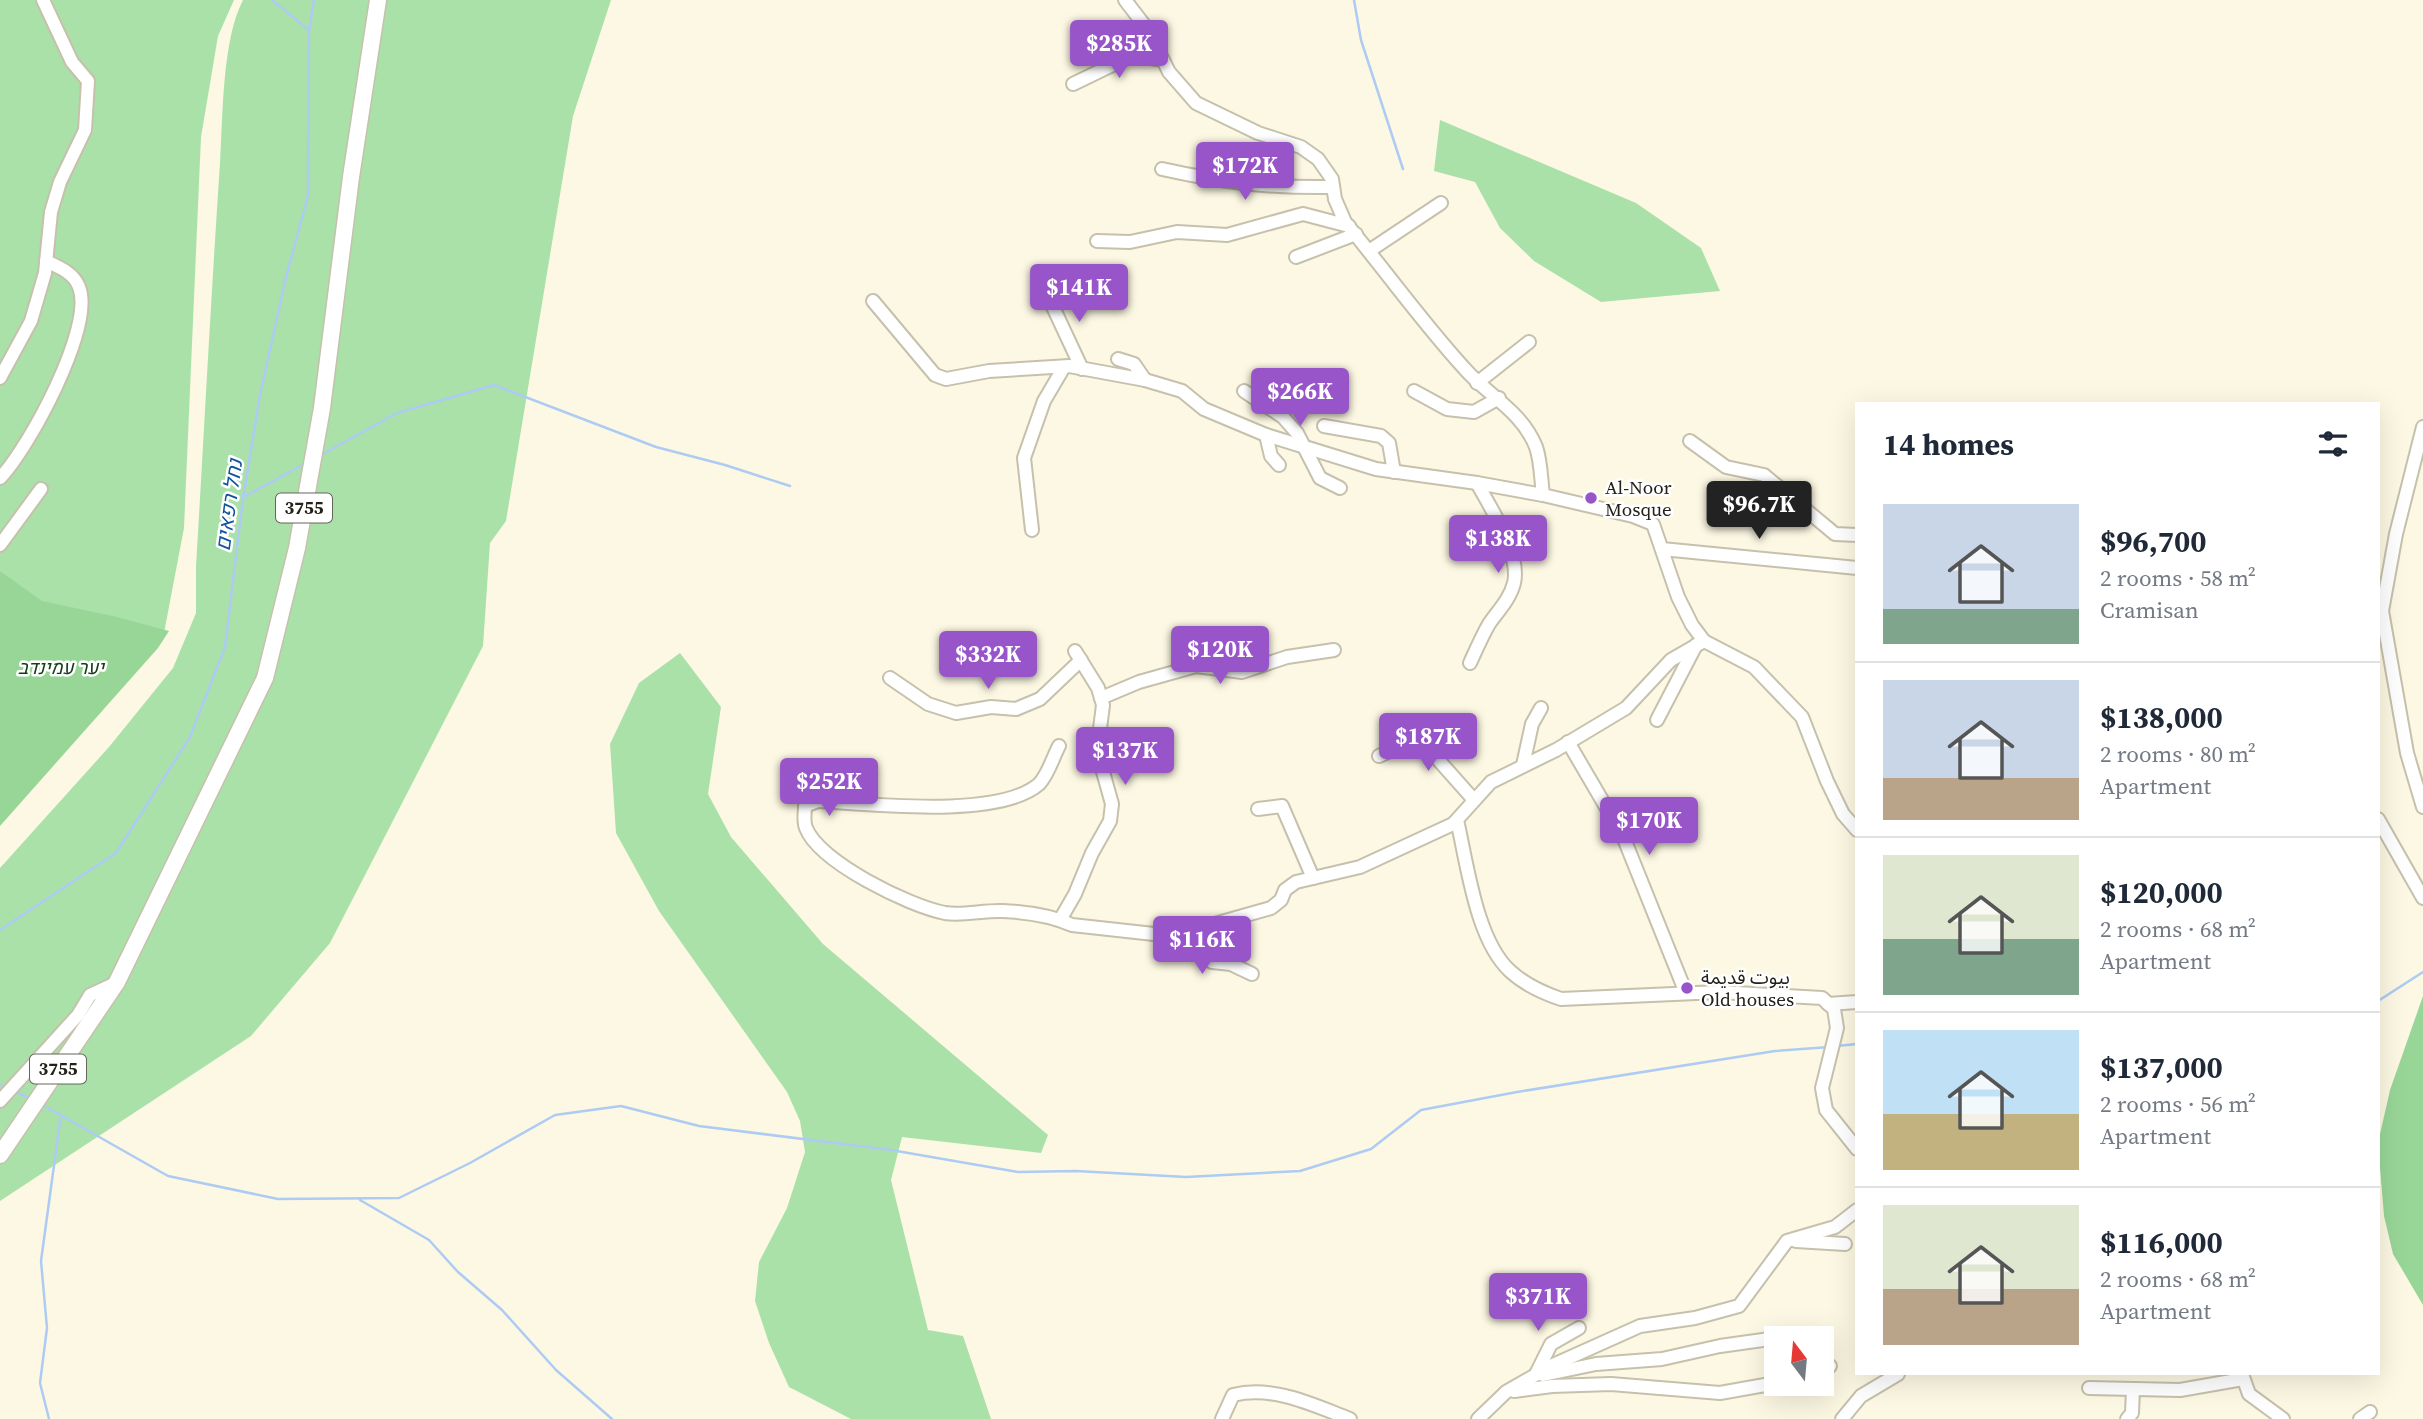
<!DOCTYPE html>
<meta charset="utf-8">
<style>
:root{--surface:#fff;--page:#f6f6f7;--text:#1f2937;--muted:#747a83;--line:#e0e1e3;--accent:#9854c9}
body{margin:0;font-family:"Source Serif 4","Noto Sans Arabic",Heebo,serif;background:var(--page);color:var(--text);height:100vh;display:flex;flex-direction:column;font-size:26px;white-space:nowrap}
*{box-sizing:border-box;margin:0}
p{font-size:23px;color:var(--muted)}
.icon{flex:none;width:38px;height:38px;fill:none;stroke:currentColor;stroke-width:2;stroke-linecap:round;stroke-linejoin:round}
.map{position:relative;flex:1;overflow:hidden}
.side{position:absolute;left:1855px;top:402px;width:525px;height:973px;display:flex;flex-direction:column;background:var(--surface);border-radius:0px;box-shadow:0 7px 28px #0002}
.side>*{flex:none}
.needle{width:46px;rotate:344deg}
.buttons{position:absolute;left:1764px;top:1326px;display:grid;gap:14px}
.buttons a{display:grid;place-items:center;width:70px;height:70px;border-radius:0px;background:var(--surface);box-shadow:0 7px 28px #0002;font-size:35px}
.price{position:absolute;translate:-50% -60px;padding:0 16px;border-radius:7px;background:var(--accent);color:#fff;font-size:23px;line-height:46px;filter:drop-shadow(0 2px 4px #0008)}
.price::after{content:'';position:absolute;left:50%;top:42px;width:21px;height:16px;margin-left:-10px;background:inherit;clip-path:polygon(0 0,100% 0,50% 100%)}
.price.on{background:#222;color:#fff}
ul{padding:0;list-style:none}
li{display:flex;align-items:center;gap:21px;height:175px;padding:0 28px}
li+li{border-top:2px solid var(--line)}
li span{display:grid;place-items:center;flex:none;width:196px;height:140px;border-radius:0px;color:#555}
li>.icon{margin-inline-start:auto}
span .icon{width:84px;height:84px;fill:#fffc;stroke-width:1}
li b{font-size:30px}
h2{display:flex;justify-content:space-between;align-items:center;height:84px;padding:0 28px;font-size:30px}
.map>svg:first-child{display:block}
.green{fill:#aae1a9}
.forest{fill:#98d697}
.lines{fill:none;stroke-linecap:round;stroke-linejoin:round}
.stream{stroke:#adcbf3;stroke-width:2.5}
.minor-casing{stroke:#c5c1ac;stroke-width:16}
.major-casing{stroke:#c5c1ac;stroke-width:19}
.minor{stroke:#fff;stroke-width:12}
.major{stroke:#fff;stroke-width:16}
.poi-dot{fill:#9854c9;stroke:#fff;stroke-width:2.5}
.labels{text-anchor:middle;stroke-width:5;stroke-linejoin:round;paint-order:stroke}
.shield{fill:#fff;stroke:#65645f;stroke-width:2}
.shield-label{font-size:18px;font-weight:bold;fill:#23211a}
.poi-label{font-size:19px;fill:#23211a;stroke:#fff;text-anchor:start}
.park-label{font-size:19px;font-style:italic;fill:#133e15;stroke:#fff}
.water-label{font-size:21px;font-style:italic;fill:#10539e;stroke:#fff}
</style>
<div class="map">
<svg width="2423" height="1419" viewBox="0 0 2423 1419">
<rect width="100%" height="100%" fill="#fdf8e3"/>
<g class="green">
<path d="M0 0H234L218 36 201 137 184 528 164 633 0 641Z"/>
<path d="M243 0H611L573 116 506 521 490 543 483 646 330 943 251 1036 0 1201V868L109 747 173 668 196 613V567C204 432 211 297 220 163 223 116 222 40 243 0Z"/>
<path d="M1440 120 1636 203 1701 248 1720 291 1601 302 1534 261 1500 228 1475 182 1434 171Z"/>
<path d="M680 653 721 707 708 794 731 837 823 944 1048 1135 1041 1153 902 1137 891 1180 928 1330 963 1336 991 1419H851L789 1387 769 1343 755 1301 759 1262 787 1208 805 1152 800 1121 787 1092 659 911 616 833 610 744 639 683Z"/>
</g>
<g class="forest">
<path d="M0 571 42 601 117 617 169 631 158 648 0 826Z"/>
<path d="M2423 996V1305L2393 1254 2384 1216 2378 1143 2390 1090Z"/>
</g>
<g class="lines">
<g class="stream">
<path d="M272 0 309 30"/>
<path d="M1354 0 1361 40 1403 169"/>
<path d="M321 455 397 413 494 385 656 447 725 465 790 486"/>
<path d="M244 497 306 463"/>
<path d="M0 930 116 853 190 737 225 647 243 498 260 395 286 277 308 196 309 30 314 0"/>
<path d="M2378 1001 2423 972"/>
<path d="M1836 1046 1857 1044"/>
<path d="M0 1084 3 1086"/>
<path d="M18 1093 32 1099"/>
<path d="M41 1104 168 1176 278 1199 399 1198 470 1163 555 1115 621 1106 699 1126 891 1150 1018 1172 1076 1171 1186 1177 1300 1171 1371 1149 1421 1110 1517 1092 1775 1051 1829 1047"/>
<path d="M360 1200 429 1240 458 1272 502 1310 556 1370 612 1419"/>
<path d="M49 1419 40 1383 47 1328 41 1261 61 1114"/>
</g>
<g class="minor-casing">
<g id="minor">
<path d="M1125 0 1148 30 1169 72 1196 103 1258 133 1301 147 1318 159 1332 179 1335 199 1345 222C1385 270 1422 322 1464 368 1487 395 1522 411 1536 447 1541 461 1541 480 1543 495L1633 516 1653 524 1678 597 1692 625 1704 641 1754 667 1802 717 1827 781 1843 814 1857 830"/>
<path d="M1073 84 1133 55 1163 60"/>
<path d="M1162 169C1225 183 1269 188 1333 187"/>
<path d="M1097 241 1130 242 1177 232 1227 235 1303 214 1349 226"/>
<path d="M1369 251 1441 203"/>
<path d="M1296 257 1356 234"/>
<path d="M1047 294 1082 369"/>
<path d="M873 301 935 375 946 379 989 371 1069 366 1145 380 1182 391 1204 409 1266 435 1376 469 1477 483 1543 495"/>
<path d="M1118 359 1134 364 1145 380"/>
<path d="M0 378 31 321 45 273 51 212 60 182 85 130 88 81 72 62 43 0"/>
<path d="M1477 383 1529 342"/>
<path d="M1244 391 1283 417 1297 433 1320 478 1340 488"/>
<path d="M1414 391 1447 409 1474 412 1499 398"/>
<path d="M1324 426 1381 436 1389 443 1394 472"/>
<path d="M2423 427 2396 534 2382 611 2407 753 2423 807"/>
<path d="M1266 435 1271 456 1279 465"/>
<path d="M1690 441 1726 467 1764 475 1835 534 1857 535"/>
<path d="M0 478C29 448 95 326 79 287 74 273 59 267 46 261"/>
<path d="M1032 530 1024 458 1044 401 1064 367"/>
<path d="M0 545 41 489"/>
<path d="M1662 549 1857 568"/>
<path d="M1470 663C1476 650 1482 636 1489 624 1498 611 1510 599 1514 583 1521 554 1490 507 1477 483"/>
<path d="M890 678 928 704 956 713 991 707 1016 709 1040 699 1081 660"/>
<path d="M1101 698 1139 682 1196 666 1242 672 1287 657 1334 650"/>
<path d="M1657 720 1696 645"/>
<path d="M1568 742 1623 836 1686 993"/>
<path d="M1059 746C1053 757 1048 775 1039 784 999 819 870 804 818 801L805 806C805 813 803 821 806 828 819 862 909 906 945 913 963 916 984 910 1003 911 1025 912 1052 916 1072 925L1172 936 1271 908 1281 900 1285 890 1296 882 1360 867 1453 824 1491 782 1556 750 1626 708 1671 660 1704 641"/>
<path d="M1379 756 1418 737 1474 800"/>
<path d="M1523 765 1532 724 1541 708"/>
<path d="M1258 809 1282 806 1313 878"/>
<path d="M2378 819 2423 898"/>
<path d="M1457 820C1467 863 1476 940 1510 971 1524 984 1543 993 1561 999L1719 992 1822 998 1834 1009 1837 1028 1822 1088 1826 1110 1857 1149"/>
<path d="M1060 920 1075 894 1092 853 1110 821 1112 804 1100 761 1098 744 1103 705 1098 688 1075 651"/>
<path d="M1172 936 1212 962 1231 964 1252 974"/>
<path d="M1828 1004 1857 1002"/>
<path d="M0 1101 78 1015 90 995 116 983"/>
<path d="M1796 1241 1845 1244"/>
<path d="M1822 1372 1830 1366"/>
<path d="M1536 1374 1551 1344 1579 1328"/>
<path d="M2242 1374 2249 1394 2283 1419"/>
<path d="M1543 1375 1596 1364 1662 1359 1720 1346 1777 1338"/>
<path d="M2089 1388 2180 1390 2243 1379"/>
<path d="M1514 1391 1552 1386 1611 1384 1720 1393 1776 1383"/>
<path d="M1222 1419 1233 1395C1273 1385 1313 1405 1350 1419"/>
<path d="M1478 1419 1506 1392 1553 1365 1640 1326 1695 1318 1739 1306 1787 1241 1835 1227 1857 1210"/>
<path d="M1842 1419 1861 1396 1898 1374"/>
<path d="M2127 1419 2132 1413 2133 1389"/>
<path d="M2360 1419 2370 1412"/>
</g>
</g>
<g class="major-casing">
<path id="major" d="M0 1155 117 982 265 678 297 548 322 408 351 177 378 0"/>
</g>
<use href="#minor" class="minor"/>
<use href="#major" class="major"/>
</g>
<g class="poi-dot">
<circle cx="1591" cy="498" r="7"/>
<circle cx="1687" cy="988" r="7"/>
</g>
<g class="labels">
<g class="shield">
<rect x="276" y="493.5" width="56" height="29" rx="5"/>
<rect x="30" y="1054.5" width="56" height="29" rx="5"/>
</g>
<g class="shield-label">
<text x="304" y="514">3755</text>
<text x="58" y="1075">3755</text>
</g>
<g class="poi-label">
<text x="1605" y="494">Al-Noor<tspan x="1605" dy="22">Mosque</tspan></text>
<text x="1701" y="984">بيوت قديمة<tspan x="1701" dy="22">Old houses</tspan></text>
</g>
<g class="park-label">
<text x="61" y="674">יער עמינדב</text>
</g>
<g class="water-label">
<text transform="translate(229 505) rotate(-82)" y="7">נחל רפאים</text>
</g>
</g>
</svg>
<div class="buttons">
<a><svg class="needle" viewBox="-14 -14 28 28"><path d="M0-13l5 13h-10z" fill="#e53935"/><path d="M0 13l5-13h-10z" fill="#747a83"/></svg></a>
</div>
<b class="price" style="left:1119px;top:80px">$285K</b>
<b class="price" style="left:1245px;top:202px">$172K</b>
<b class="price" style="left:1079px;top:324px">$141K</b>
<b class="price" style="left:1300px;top:428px">$266K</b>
<b class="price on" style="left:1759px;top:541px">$96.7K</b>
<b class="price" style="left:1498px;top:575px">$138K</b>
<b class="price" style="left:1220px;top:686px">$120K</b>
<b class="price" style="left:988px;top:691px">$332K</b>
<b class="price" style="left:1428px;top:773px">$187K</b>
<b class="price" style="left:1125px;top:787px">$137K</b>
<b class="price" style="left:829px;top:818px">$252K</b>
<b class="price" style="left:1649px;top:857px">$170K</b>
<b class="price" style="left:1202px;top:976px">$116K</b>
<b class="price" style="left:1538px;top:1333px">$371K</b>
<section class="side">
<h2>14 homes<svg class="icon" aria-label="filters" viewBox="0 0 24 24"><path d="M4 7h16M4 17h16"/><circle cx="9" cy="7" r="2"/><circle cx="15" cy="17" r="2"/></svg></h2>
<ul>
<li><span style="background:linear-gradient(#c9d6e8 75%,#7fa58c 0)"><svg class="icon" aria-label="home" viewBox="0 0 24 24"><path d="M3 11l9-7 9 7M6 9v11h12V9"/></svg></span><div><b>$96,700</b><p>2 rooms · 58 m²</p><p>Cramisan</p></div></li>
<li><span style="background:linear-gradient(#c9d6e8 70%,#b9a48a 0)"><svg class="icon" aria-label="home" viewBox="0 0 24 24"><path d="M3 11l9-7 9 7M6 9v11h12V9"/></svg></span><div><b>$138,000</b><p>2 rooms · 80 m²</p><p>Apartment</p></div></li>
<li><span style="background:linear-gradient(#dfe7d0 60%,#7fa58c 0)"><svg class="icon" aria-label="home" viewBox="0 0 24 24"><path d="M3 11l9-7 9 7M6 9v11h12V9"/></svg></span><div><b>$120,000</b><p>2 rooms · 68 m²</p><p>Apartment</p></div></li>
<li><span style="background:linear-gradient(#bfe0f5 60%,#c2b280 0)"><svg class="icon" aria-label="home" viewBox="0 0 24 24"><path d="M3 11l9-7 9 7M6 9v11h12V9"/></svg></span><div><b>$137,000</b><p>2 rooms · 56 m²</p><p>Apartment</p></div></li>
<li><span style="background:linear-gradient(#dfe7d0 60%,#b9a48a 0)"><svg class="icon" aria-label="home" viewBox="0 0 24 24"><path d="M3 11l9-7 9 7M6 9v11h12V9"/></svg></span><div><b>$116,000</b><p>2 rooms · 68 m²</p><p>Apartment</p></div></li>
</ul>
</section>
</div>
